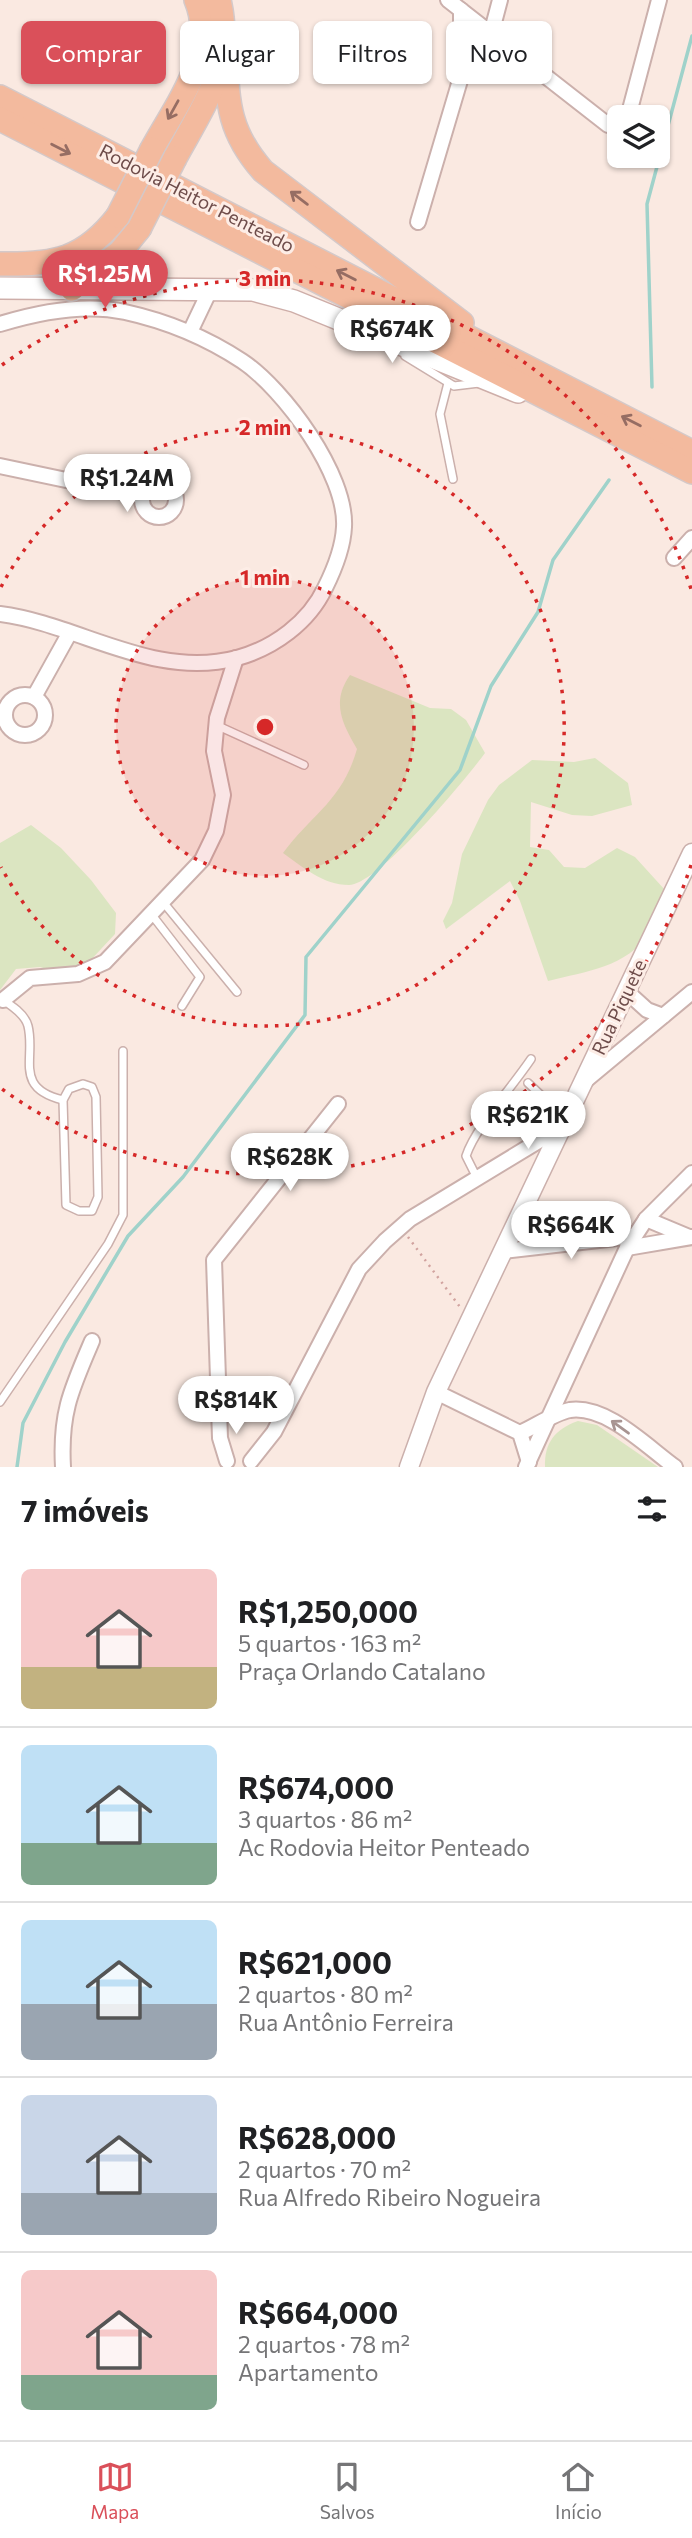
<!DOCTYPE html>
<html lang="pt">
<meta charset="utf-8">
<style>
:root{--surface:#fff;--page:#f6f6f6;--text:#202124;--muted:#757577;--line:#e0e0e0;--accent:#da505a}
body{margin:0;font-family:Commissioner,sans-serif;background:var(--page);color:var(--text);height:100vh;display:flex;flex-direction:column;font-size:26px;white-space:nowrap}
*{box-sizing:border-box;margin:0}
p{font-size:23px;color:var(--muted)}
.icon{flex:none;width:38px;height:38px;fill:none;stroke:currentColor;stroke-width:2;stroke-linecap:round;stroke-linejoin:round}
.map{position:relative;height:1467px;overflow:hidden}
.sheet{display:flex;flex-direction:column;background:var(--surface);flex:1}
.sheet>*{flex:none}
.banner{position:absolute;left:21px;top:21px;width:651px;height:63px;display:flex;gap:14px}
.fabs{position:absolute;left:607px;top:105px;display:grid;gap:14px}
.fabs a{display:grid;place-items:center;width:63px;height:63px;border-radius:10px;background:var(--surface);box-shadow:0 2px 5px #0004;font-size:35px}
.price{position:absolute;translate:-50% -60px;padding:0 16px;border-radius:24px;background:#fff;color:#222;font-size:23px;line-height:46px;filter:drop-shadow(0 2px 4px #0008)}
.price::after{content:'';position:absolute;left:50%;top:42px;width:21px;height:16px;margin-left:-10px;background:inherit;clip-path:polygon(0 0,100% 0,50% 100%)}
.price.active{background:var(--accent);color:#fff}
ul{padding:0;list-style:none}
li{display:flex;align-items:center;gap:21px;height:175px;padding:0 21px}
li+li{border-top:2px solid var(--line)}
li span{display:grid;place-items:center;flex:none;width:196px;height:140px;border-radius:10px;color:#555}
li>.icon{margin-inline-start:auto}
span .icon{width:84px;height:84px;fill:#fffc;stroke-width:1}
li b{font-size:30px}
h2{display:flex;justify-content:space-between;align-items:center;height:84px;padding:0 21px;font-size:30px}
.tag{padding:0 24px;border-radius:10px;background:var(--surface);box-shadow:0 2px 5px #0004;font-size:24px;line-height:63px}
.tag.active{background:var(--accent);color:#fff}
.menu{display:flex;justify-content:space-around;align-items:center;height:98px;border-top:2px solid var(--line);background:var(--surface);font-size:19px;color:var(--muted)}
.menu a{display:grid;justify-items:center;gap:4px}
.menu .active{color:var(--accent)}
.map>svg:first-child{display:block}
.green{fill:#dbe5c1}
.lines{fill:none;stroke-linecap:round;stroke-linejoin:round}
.stream{stroke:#9fd2ca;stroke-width:3.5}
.service-casing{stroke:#cbb0ac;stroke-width:10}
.minor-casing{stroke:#cbb0ac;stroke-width:18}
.tertiary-casing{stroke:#cbb0ac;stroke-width:21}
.secondary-casing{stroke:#ceaea9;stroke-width:24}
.primary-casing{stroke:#d4c9c9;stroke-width:26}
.path{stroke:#d1a39f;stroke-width:2.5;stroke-dasharray:2 5;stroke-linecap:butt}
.service{stroke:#fff;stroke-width:7}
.minor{stroke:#fff;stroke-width:14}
.tertiary{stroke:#fff;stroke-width:18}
.secondary{stroke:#fff;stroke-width:21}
.primary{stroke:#f3ba9e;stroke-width:23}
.primary-bridge-casing{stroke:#d4c9c9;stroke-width:26;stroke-linecap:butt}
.primary-bridge{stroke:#f3ba9e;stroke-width:23}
.oneway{stroke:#966d63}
.oneway2{stroke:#a89492}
.ring{fill:none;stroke:#d62828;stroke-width:3.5;stroke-dasharray:3.5 7}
.labels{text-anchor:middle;stroke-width:6;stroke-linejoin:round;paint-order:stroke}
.street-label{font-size:19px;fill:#6e4c4a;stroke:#fdede6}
.centre{fill:#d62828;stroke:#fdede6;stroke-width:3.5}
.ring-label{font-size:21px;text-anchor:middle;font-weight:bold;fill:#d62828;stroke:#fdede6;stroke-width:6;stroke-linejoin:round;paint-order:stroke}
</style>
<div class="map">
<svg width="692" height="1467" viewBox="0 0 692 1467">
<rect width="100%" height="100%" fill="#fae9e1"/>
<g class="green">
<path d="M350 675 430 708 451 709 466 720 485 753C466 779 378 885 349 885 323 885 303 867 283 853 313 813 342 801 357 749 342 723 331 702 350 675Z"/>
<path d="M595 758 628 783 632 805 592 816 572 815 531 802 530 847 549 850 564 867 585 868 617 848 635 857 665 890C661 902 659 922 651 932 625 968 587 971 548 981L520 901 510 881 446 929 443 921 452 903 462 854 488 800 499 785 532 760 574 762Z"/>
<path d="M31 825 61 848 91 880 116 913 115 934 87 964 60 973 40 967 16 969 0 990V843Z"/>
<path d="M578 1421 597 1425 658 1467H545C544 1443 555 1429 578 1421Z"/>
</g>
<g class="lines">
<g class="stream">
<path d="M652 387 647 204 692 36"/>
<path d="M17 1467 23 1423 65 1342 128 1236 183 1177 305 1015 306 957 460 770 491 686 538 612 553 560 609 480"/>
</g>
<g class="service-casing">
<g id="service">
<path d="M405 356 454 386 479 383"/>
<path d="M448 383 440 414 453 479"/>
<path d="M216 725 304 765"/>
<path d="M163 902 237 992"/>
<path d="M152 915 200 977 182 1006"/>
<path d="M1 999C11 1005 25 1014 28 1026 36 1058 13 1088 63 1100"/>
<path d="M528 1083 565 1118"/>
<path d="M83 1084 92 1087 96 1097 98 1197 92 1211H79L66 1205 63 1100 69 1089Z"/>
<path d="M477 1178 466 1156C475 1128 513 1086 531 1059"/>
<path d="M0 1402 108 1244 123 1215V1051"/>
</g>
</g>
<g class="minor-casing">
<g id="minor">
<path d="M448 0 608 125 620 126"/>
<path d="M491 34 500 0"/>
<path d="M628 117 659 0"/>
<path d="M418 222 461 77V10"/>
<path d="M0 324C39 312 84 303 125 312 166 321 207 338 242 361 284 389 347 475 344 527 343 548 334 570 325 588 309 622 274 648 237 658 153 680 79 624 0 614"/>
<path d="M190 332 210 290"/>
<path d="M0 466 142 496"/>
<circle cx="159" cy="500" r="17"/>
<path d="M674 558 692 538"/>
<circle cx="25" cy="715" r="20"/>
<path d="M34 697 69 634"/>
<path d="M626 991 647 1010 663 1016"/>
<path d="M3 1000 30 978 78 974 105 962 202 860 216 831 223 795 214 751 217 718 236 658"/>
<path d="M586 1080 692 992"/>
<path d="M646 1219 689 1237"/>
<path d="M627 1248 692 1237"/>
<path d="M504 1251 634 1236"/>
<path d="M436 1392 520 1433 529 1462"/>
<path d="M520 1433C536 1426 554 1413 570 1410 607 1405 647 1447 675 1467"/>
<path d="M227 1461 220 1438 214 1260 338 1104"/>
<path d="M251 1461 274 1432 359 1269 385 1241 410 1219 560 1128"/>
<path d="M63 1467C60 1413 71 1390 92 1341"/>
<path d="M526 1467 627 1248 646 1219 692 1173"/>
</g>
</g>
<g class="tertiary-casing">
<path id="tertiary" d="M409 1467 436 1392 692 853"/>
</g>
<g class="secondary-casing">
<path id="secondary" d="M0 288 253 290 294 301 518 392"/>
</g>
<g class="primary-casing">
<g id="primary">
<path d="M225 43C228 97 225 128 263 171L462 323"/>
<path d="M0 97 692 452"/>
<path d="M0 119 692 472"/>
<path d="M152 149C176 105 218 52 196 0"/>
<path d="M175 158C205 103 234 65 219 0"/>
<path d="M0 264C54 265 84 260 118 216"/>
<path d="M72 289 120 252 139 229"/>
</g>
</g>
<path class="path" d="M408 1237 460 1307"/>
<use href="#service" class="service"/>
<use href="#minor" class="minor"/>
<use href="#tertiary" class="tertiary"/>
<use href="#secondary" class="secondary"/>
<use href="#primary" class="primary"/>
<g class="primary-bridge-casing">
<g id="primary-bridge">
<path d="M118 216 152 149"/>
<path d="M139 229 175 158"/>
</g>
</g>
<use href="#primary-bridge" class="primary-bridge"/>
</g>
<defs><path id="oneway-shaft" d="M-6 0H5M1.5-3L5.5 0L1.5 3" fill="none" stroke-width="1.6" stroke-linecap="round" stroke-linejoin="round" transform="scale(1.75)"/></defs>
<g class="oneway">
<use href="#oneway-shaft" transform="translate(173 110) rotate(119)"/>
<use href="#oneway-shaft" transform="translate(61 149) rotate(27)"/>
<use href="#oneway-shaft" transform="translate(299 198) rotate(-143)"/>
<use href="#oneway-shaft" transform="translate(346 275) rotate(-153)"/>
<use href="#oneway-shaft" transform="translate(631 421) rotate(-153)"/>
</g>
<use class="oneway2" href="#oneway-shaft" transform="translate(620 1427) rotate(-144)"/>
<circle cx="265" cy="727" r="149" fill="#d62828" fill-opacity=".12"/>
<g class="ring">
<circle cx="265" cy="727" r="149"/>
<path d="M1 587A299 299 0 1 1 1 867"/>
<path d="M691 865A448 448 0 0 1 2 1089M2 365A448 448 0 0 1 691 589"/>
</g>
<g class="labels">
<g class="street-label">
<text transform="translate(197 198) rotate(27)" y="7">Rodovia Heitor Penteado</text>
<text transform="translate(619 1007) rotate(-65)" y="7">Rua Piquete</text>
</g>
</g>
<circle cx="265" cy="727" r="10" class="centre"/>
<g class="ring-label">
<text x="265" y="286">3 min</text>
<text x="265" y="435">2 min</text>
<text x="265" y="585">1 min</text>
</g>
</svg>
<div class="fabs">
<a><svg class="icon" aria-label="layers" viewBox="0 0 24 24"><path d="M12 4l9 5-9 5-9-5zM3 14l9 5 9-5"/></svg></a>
</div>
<b class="price active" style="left:105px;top:310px">R$1.25M</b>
<b class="price" style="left:392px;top:365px">R$674K</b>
<b class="price" style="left:127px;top:514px">R$1.24M</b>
<b class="price" style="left:528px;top:1151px">R$621K</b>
<b class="price" style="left:290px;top:1193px">R$628K</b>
<b class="price" style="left:571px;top:1261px">R$664K</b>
<b class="price" style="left:236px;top:1436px">R$814K</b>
<div class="banner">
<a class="tag active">Comprar</a>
<a class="tag">Alugar</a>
<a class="tag">Filtros</a>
<a class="tag">Novo</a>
</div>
</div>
<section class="sheet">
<h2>7 imóveis<svg class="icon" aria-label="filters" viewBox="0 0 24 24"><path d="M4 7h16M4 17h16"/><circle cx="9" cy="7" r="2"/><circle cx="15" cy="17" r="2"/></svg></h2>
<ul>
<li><span style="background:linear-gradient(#f6c9c9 70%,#c2b280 0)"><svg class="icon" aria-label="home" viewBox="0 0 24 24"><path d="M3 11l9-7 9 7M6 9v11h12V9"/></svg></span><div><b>R$1,250,000</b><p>5 quartos · 163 m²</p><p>Praça Orlando Catalano</p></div></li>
<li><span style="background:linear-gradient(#bfe0f5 70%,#7fa58c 0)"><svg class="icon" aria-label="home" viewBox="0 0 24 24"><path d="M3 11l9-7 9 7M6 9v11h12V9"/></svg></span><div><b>R$674,000</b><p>3 quartos · 86 m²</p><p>Ac Rodovia Heitor Penteado</p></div></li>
<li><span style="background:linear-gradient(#bfe0f5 60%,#9aa5b1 0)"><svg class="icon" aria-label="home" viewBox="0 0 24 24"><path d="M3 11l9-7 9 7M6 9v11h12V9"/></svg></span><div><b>R$621,000</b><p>2 quartos · 80 m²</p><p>Rua Antônio Ferreira</p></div></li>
<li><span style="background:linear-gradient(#c9d6e8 70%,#9aa5b1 0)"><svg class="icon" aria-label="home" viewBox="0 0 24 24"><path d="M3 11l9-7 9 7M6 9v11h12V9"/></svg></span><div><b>R$628,000</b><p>2 quartos · 70 m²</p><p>Rua Alfredo Ribeiro Nogueira</p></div></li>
<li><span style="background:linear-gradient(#f6c9c9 75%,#7fa58c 0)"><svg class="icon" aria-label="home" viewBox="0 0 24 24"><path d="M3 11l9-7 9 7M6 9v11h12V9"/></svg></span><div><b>R$664,000</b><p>2 quartos · 78 m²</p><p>Apartamento</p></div></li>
</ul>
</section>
<nav class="menu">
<a class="active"><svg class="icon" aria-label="map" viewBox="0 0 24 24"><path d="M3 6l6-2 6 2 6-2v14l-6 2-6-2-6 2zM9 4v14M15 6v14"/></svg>Mapa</a>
<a><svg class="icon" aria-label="saved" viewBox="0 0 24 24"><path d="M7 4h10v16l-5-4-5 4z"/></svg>Salvos</a>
<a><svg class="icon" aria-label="home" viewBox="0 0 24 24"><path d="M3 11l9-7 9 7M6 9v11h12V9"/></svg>Início</a>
</nav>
